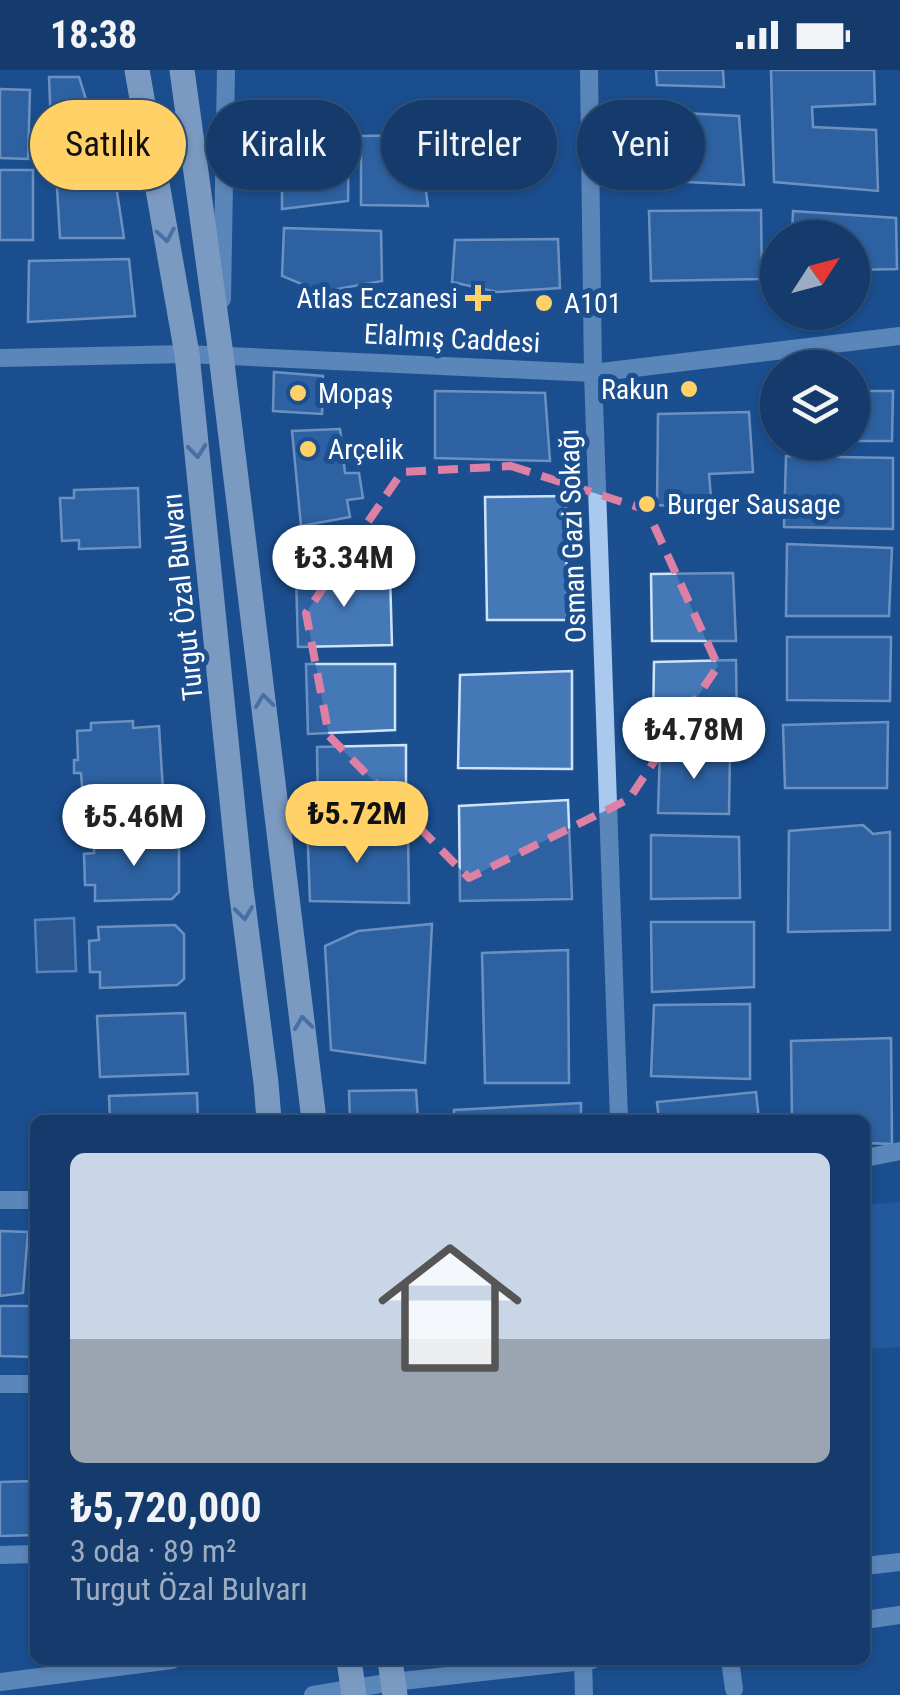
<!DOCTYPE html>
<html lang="tr">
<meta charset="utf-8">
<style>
:root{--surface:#143b6b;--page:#1d4271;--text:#f1f3f6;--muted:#9dadc1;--line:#33557e;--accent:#ffd166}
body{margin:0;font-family:"Roboto Condensed",sans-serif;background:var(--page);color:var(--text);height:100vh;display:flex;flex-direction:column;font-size:38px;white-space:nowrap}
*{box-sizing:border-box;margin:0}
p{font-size:32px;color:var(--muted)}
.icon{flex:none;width:55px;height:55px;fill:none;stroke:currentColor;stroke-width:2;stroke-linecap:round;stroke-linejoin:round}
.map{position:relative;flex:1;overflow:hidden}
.sheet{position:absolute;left:30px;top:1045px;width:840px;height:550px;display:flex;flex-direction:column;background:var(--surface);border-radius:15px;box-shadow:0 2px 8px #0004,0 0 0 2px var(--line)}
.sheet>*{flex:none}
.banner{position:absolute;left:30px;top:30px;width:840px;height:90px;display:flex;gap:20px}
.needle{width:65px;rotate:54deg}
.fabs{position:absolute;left:760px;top:150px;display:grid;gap:20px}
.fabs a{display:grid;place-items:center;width:110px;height:110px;border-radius:50%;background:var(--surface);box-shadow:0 2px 8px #0004,0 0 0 2px var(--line);font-size:50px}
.price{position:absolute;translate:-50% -85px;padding:0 22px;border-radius:35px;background:#fff;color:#222;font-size:32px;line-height:65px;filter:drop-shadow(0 2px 5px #0008)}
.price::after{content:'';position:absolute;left:50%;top:60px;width:30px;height:22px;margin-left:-15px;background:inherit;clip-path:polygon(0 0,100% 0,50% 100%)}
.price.selected{background:var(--accent);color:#111}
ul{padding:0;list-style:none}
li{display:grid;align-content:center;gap:20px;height:530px;padding:0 40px}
li span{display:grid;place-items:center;height:310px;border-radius:15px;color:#555}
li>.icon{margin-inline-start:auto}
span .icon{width:180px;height:180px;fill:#fffc;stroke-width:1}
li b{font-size:42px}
.tag{padding:0 35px;border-radius:45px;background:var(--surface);box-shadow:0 2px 8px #0004,0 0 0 2px var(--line);font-size:35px;line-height:90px}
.tag.selected{background:var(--accent);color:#111}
.status{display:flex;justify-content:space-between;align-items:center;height:70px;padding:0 50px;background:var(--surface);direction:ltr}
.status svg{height:28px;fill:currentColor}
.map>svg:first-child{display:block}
.green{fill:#2e69ad}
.water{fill:#3c6290;stroke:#9cc4f0;stroke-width:2.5}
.building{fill:#4478b7;stroke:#cfe3fa;stroke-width:2.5}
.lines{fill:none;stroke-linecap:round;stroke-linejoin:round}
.minor{stroke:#a9c9ee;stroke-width:18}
.major{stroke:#f0f6ff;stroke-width:25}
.oneway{stroke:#7b9ac1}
.marked{fill:none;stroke:#dd80a5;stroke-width:8;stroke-dasharray:20 12;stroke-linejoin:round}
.poi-dot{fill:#ffd166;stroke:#1b4f8f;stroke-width:4}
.labels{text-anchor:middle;stroke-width:10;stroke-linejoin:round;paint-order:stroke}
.poi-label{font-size:28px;fill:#fff;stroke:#1b4f8f;text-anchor:start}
.street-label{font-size:28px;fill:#fff;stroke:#1b4f8f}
</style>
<div class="status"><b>18:38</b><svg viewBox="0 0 49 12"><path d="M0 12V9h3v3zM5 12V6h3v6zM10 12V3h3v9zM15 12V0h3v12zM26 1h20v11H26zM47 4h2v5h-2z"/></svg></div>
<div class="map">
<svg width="900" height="1625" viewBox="0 0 900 1625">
<rect width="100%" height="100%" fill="#1b4f8f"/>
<path class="green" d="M900 1132V1277L865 1279V1135Z"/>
<path class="water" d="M74 848 76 901 37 902 35 850Z"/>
<g class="building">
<path d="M656 0H723L724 17 657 15Z"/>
<path d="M771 0H874L875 34 812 37 813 57 876 60 878 121 774 112Z"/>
<path d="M49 7H79L103 84 52 83Z"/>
<path d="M0 19 30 20 28 89 0 88Z"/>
<path d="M664 42 739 46 744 115 669 111Z"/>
<path d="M349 58 348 131 282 139V64Z"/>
<path d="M418 65 428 136 361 135V66Z"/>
<rect x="0" y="100" width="33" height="70"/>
<path d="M56 101 114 102 124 168H60Z"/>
<path d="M761 140 762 209 651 211 649 141Z"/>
<path d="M793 141 896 148 897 199 852 200V168H792Z"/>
<path d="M284 158 381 161 382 211 321 222 282 206Z"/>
<path d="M558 169 560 218 497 222 452 212 455 170Z"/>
<path d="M129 189 135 246 28 252 29 191Z"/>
<path d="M274 302 323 306 322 344 273 341Z"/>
<path d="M435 321 545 323 550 391 435 388Z"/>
<path d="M852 321H893L892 371H852Z"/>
<path d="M749 342 753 402 709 404 712 439 657 435 658 344Z"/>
<path d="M340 359 345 403H359L363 428 347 430 350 447 301 456 292 361Z"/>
<path d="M786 386 893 388V459L784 457Z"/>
<path d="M138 418 140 477 79 479V470L62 471 60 428H74V420Z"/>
<path d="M566 426 567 550H487L485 427Z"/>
<path d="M787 474 892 478 889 546H786Z"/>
<path d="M733 503 736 571H652L651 504Z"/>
<path d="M390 504 392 575 298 577 296 506Z"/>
<path d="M787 567H891L890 631 787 630Z"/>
<path d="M736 590 737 658 653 655 654 592Z"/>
<path d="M306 594H395V660L308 664Z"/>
<path d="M572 601V699L458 698 460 605Z"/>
<path d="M133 651V658L159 656 163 721 140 722 141 729 101 731V728L83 729 81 703H74V690H78L77 661 91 660V653Z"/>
<path d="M888 652 887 718H785L783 655Z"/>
<path d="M406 675V739L318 740 317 677Z"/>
<path d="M660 679 730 681 729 744 658 743Z"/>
<path d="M568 730 572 829 460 831 459 736Z"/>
<path d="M307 752H337L340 765 408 762 409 833 310 831Z"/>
<path d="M863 755 873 764 890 762V860L788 862 789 761Z"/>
<path d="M651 765 739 767 740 828 651 829Z"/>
<path d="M171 768 179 777V822L172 829 95 831V815H85L84 784 94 783V770Z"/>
<path d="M651 852H754V917L652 922Z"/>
<path d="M432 854 425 993 331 980 325 876 358 861Z"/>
<path d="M175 855 184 864V909L177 915 100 918V902H90L89 871 99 870 98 857Z"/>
<path d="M568 880 569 1013H485L482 883Z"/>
<path d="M750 934V1009L651 1006 654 935Z"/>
<path d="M185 943 188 1004 100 1007 97 946Z"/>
<path d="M891 968 892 1074 865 1073V1050H792L791 971Z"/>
<path d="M416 1020 418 1050H350L349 1021Z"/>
<path d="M756 1022 759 1050H659L657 1032Z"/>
<path d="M197 1023 198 1050H110L109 1026Z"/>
<path d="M581 1033V1050H454V1040Z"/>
<path d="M0 1161 28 1162 23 1223 0 1226Z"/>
<path d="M0 1236H34L33 1287 0 1286Z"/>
<path d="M35 1411V1465L0 1466V1412Z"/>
</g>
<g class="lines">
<g class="minor">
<path d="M589 0 593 303 619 1050"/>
<path d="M222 229 226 0"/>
<path d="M0 288 187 284 593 303 900 266"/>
<path d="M865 1088 900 1081"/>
<path d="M0 1130H35"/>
<path d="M0 1314H35"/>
<path d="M0 1485 35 1484"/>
<path d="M865 1496 900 1492"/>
<path d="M865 1550 900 1545"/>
<path d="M730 1590 734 1619"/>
<path d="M583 1591 584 1625"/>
<path d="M0 1612 172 1590"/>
<path d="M313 1625 393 1612 592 1590"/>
</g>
<g class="major">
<path d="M137 0 187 284 241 819 266 1013 269 1050"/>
<path d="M182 0 221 285 314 1050"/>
<path d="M349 1590 354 1625"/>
<path d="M390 1590 395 1625"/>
</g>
</g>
<defs><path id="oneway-chevron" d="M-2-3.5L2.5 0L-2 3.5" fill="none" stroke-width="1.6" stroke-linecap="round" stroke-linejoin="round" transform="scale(2.5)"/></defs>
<g class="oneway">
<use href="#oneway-chevron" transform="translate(166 165) rotate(80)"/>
<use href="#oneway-chevron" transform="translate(197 381) rotate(84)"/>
<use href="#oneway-chevron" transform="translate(264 631) rotate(-97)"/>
<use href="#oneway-chevron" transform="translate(244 843) rotate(83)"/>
<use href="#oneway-chevron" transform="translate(303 953) rotate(-97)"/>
</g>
<path d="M0 0H900V1625H0ZM511 396 647 440 718 596 629 729 469 808 329 666 306 543 402 402Z" fill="#1b4f8f" fill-opacity=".55" fill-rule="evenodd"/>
<path class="marked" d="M511 396 647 440 718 596 629 729 469 808 329 666 306 543 402 402Z"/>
<g class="poi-dot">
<path d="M473 213h10v10h10v10h-10v10h-10v-10h-10v-10h10z"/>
<circle cx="544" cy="233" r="10"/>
<circle cx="689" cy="319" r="10"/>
<circle cx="298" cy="323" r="10"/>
<circle cx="308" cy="379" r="10"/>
<circle cx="647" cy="434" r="10"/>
</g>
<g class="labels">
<g class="poi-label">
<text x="458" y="238" text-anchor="end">Atlas Eczanesi</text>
<text x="564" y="243">A101</text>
<text x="669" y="329" text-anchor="end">Rakun</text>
<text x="318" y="333">Mopaş</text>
<text x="328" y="389">Arçelik</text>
<text x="667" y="444">Burger Sausage</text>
</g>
<g class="street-label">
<text transform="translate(452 268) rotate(3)" y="10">Elalmış Caddesi</text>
<text transform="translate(572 466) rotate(-92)" y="10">Osman Gazi Sokağı</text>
<text transform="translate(182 527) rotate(-96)" y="10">Turgut Özal Bulvarı</text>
</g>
</g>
</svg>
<div class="fabs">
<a><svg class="needle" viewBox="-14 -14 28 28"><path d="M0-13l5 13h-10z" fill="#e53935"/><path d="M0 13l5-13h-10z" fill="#9dadc1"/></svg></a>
<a><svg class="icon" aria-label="layers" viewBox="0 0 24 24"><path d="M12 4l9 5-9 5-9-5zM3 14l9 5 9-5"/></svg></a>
</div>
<b class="price" style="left:344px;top:540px">₺3.34M</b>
<b class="price" style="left:694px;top:712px">₺4.78M</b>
<b class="price selected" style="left:357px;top:796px">₺5.72M</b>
<b class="price" style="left:134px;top:799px">₺5.46M</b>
<div class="banner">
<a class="tag selected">Satılık</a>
<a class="tag">Kiralık</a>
<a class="tag">Filtreler</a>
<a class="tag">Yeni</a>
</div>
<section class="sheet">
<ul>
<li><span style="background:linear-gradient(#c9d6e8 60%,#9aa5b1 0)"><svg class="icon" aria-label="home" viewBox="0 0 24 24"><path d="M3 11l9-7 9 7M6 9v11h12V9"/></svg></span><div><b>₺5,720,000</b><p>3 oda · 89 m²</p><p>Turgut Özal Bulvarı</p></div></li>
</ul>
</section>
</div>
